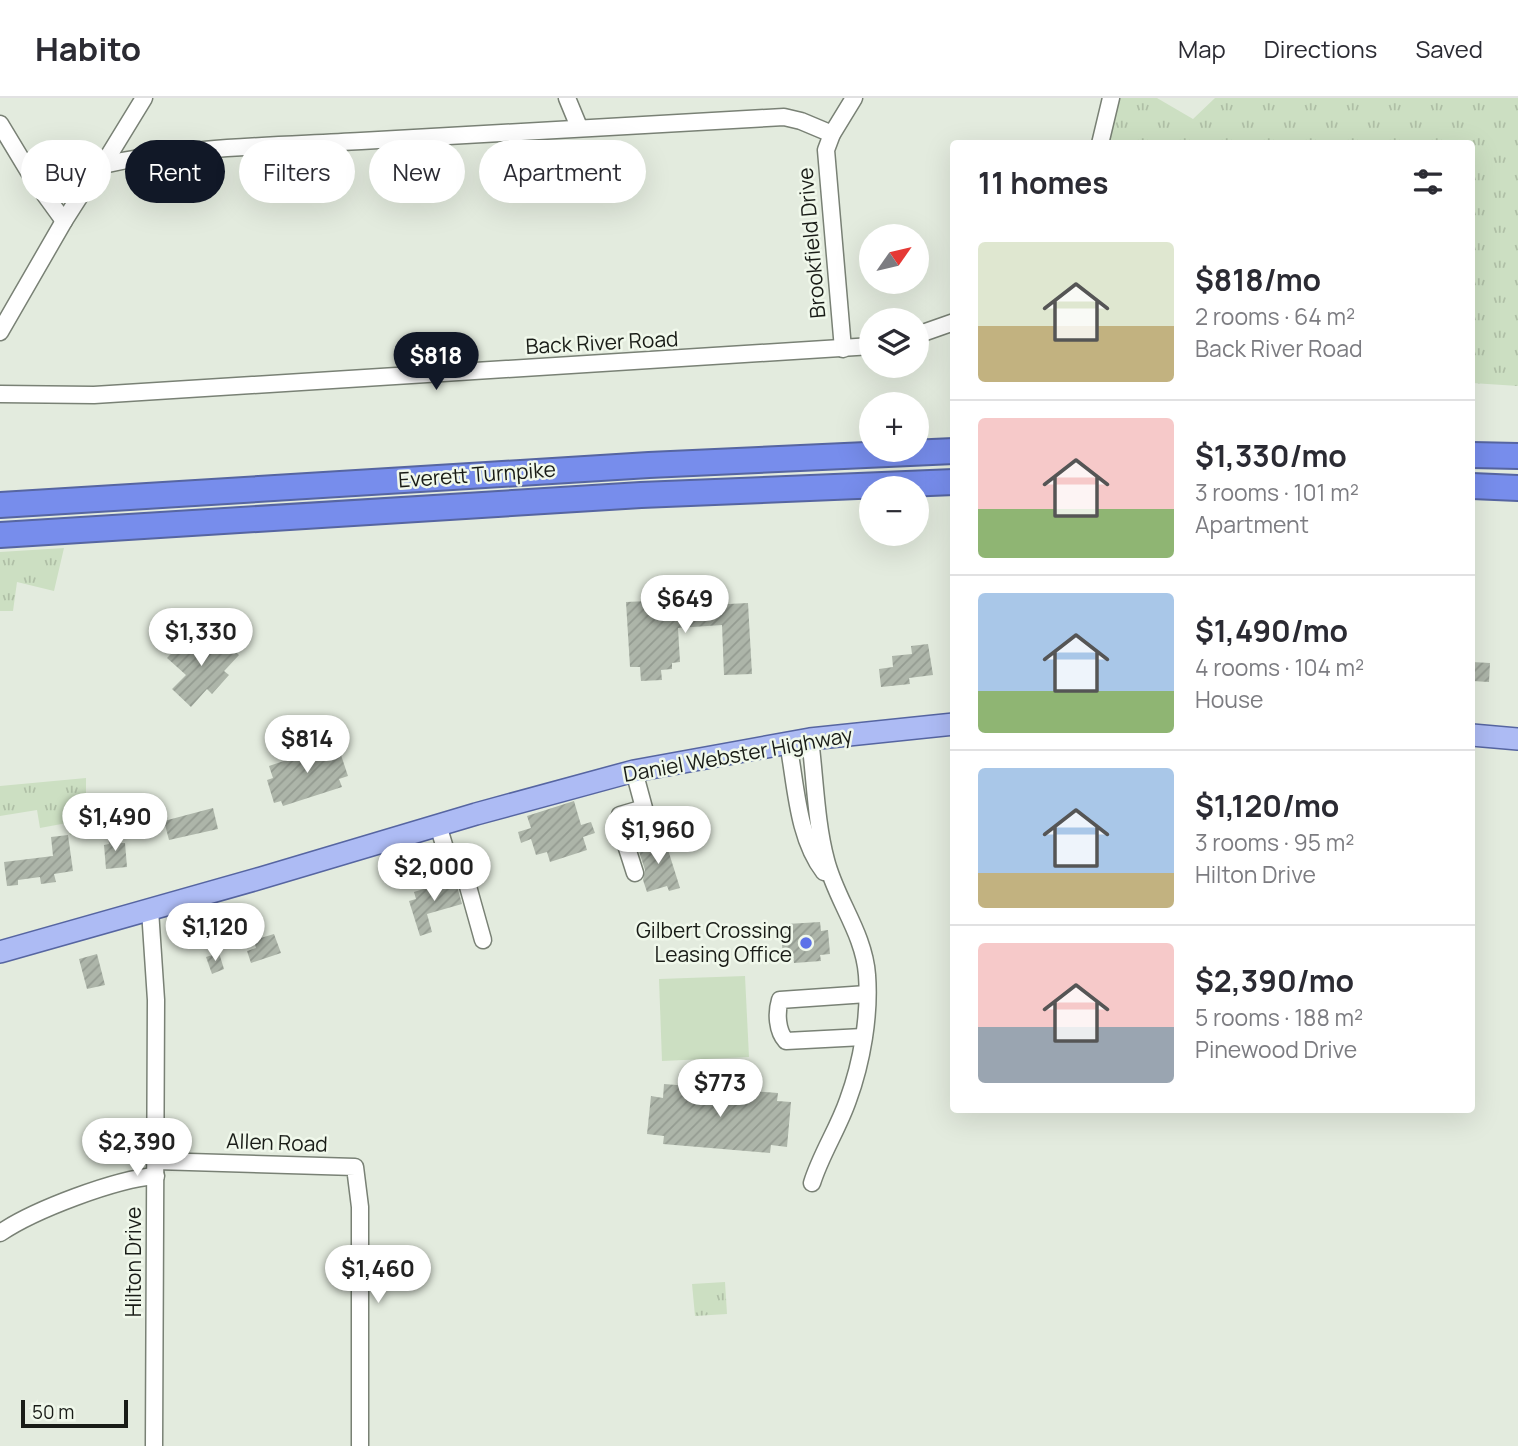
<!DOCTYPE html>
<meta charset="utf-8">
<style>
:root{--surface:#fff;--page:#f2f2f3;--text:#2b2b33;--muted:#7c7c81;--line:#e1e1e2;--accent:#111827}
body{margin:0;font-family:Manrope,sans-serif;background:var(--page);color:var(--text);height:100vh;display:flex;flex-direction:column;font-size:26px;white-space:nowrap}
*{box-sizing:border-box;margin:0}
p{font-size:23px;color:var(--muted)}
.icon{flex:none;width:38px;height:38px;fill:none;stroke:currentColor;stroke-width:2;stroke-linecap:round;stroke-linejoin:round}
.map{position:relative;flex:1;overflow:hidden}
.side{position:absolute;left:950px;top:42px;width:525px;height:973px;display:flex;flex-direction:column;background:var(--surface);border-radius:7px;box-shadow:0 7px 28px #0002}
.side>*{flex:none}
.hud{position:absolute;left:21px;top:42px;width:665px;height:63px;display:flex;gap:14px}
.needle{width:46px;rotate:56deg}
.fabs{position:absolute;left:859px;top:126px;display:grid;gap:14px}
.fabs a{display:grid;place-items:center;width:70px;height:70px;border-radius:50%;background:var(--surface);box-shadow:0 7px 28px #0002;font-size:35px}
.scale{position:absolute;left:21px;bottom:18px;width:107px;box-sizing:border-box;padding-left:7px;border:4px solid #191c17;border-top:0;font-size:19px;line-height:24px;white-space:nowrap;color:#191c17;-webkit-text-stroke:5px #f0f8eb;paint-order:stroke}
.price{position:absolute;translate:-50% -60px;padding:0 16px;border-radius:24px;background:#fff;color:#222;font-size:23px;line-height:46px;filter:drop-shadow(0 2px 4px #0008)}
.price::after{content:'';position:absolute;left:50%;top:42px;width:21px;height:16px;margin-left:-10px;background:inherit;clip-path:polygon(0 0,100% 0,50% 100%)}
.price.current{background:var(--accent);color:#fff}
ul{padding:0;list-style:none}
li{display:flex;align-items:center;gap:21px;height:175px;padding:0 28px}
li+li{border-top:2px solid var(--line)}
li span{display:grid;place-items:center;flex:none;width:196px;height:140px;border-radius:7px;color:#555}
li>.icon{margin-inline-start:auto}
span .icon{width:84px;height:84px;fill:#fffc;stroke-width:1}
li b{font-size:30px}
h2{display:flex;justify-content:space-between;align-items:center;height:84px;padding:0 28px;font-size:30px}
.pill{padding:0 24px;border-radius:32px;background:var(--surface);box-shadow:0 7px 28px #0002;font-size:24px;line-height:63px}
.pill.current{background:var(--accent);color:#fff}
header{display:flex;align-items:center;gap:42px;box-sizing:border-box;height:98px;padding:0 35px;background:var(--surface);border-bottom:2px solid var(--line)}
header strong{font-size:33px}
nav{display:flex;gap:38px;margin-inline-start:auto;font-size:24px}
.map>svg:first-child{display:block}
.grass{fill:url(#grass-tufts)}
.pitch{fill:#ccdfc2}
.building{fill:url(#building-hatch)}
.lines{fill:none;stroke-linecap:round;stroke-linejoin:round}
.minor-casing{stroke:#798175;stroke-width:19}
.major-casing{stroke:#5665a1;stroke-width:24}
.highway-casing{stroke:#5665a1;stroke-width:28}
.minor{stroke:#fff;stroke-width:16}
.major{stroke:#adbbf4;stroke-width:21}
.highway{stroke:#778dec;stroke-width:24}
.poi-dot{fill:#5c71e8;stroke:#f0f8eb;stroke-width:2.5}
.labels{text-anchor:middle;stroke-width:5;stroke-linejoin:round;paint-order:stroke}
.street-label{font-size:21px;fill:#191c17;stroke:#f0f8eb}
.poi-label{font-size:21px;fill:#191c17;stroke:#f0f8eb;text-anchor:end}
</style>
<header>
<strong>Habito</strong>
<nav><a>Map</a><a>Directions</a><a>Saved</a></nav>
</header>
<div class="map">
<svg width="1518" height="1348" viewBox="0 0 1518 1348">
<defs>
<pattern id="grass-tufts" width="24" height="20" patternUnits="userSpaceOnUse" patternTransform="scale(1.75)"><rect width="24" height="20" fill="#ccdfc2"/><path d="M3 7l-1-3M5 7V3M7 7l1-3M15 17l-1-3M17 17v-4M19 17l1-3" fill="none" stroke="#afbfa6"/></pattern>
<pattern id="building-hatch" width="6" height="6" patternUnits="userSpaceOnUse" patternTransform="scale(1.75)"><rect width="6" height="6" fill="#adb5a9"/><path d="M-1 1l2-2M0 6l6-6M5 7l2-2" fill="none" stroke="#949b91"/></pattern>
</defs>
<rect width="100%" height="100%" fill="#e3ebde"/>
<g class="grass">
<path d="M1104 0H1157L1193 21 1215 0H1518V288L1472 285V46H1090Z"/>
<path d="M64 450 54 493 17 484 13 513H0V454Z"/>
<path d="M86 680V735L70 737 67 725 40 730 37 712 0 718V688Z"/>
<path d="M725 1184 727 1216 695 1218 692 1186Z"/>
</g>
<path class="pitch" d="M745 878 749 959 662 963 659 881Z"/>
<g class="building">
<path d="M669 502V509L748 505 752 576 724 577 722 527 678 530 680 564 672 565V571L661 572 662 582 641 583 640 569H630L626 504Z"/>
<path d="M189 537 206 553 219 538 239 557 224 573 229 577 212 596 207 591 191 609 172 591 186 577 167 560Z"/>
<path d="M928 546 933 577 909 580 910 586 881 589 879 571 893 569 892 558 912 556 911 548Z"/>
<path d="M1472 564 1490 565 1489 584 1472 583Z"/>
<path d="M337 645 348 678 339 681 342 689 283 708 281 703 274 705 267 682 273 680 269 668Z"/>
<path d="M574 703 581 727 591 724 595 735 583 739 587 752 550 764 547 754 536 757 531 741 521 745 518 734 531 730 527 718Z"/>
<path d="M213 710 218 731 169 742 164 723Z"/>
<path d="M119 736 120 745H125L127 769 106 771 104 747 109 746 108 737Z"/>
<path d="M68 737 73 773 54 776 56 784 41 786 40 779 18 782V787L7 788 4 764 53 758 51 739Z"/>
<path d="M664 739 680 790 669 793 667 788 647 794 643 782 645 772 637 747Z"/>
<path d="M455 781 462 806 427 816 432 834 420 838 409 803 416 801 414 794Z"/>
<path d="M820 824 821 833 828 832 830 856 820 857 821 863 794 865 793 857 783 858 781 834H787V826Z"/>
<path d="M274 836 281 855 251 865 247 853 256 850 254 842Z"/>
<path d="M219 855 224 871 212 876 206 859Z"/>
<path d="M97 856 105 887 87 891 79 861Z"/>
<path d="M664 986 778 995 777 1003 791 1004 787 1049 771 1047 770 1055 663 1046 664 1038 647 1036 651 998 663 1000Z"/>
</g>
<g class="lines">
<g class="minor-casing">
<g id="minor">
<path d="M567 0 579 29"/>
<path d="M0 26 32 79 64 123"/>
<path d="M1100 46 1111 0"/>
<path d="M103 67C187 48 275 48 361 43 502 34 643 26 784 19L801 23 832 36"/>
<path d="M0 234 64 123 87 87 103 67 144 0"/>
<path d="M917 237 954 224"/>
<path d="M843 251 826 52 832 36 854 0"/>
<path d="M0 296 94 297 872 248"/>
<path d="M810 641C815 680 816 725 826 762 836 802 864 835 867 877 870 917 862 964 848 1002 838 1031 821 1056 812 1085"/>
<path d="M788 645C796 686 797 739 824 774"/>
<path d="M634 673 644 710 620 717 619 725 635 775"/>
<path d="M448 760 462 767 483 842"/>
<path d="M396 776 448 760 438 727"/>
<path d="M150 812 156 902 154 1348"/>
<path d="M863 939 786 943C777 933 776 915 780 902L867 896"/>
<path d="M156 1063 355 1069 360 1109V1348"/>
<path d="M0 1135C34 1112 115 1081 156 1078"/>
</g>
</g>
<g class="major-casing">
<g id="major">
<path d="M1472 637 1518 641"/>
<path d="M0 854 261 780 476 716 634 673 810 641 954 626"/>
</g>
</g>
<g class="highway-casing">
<g id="highway">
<path d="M1472 357 1518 358"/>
<path d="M1472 388 1518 390"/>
<path d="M0 407 649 367 954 353"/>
<path d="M0 437 641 397 954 384"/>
</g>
</g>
<use href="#minor" class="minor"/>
<use href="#major" class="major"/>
<use href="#highway" class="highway"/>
</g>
<circle class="poi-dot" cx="806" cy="845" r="7"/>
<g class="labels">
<g class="street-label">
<text transform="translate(812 145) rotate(-95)" y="7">Brookfield Drive</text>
<text transform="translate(602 245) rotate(-3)" y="7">Back River Road</text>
<text transform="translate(477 377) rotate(-4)" y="7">Everett Turnpike</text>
<text transform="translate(738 657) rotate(-10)" y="7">Daniel Webster Highway</text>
<text transform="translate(277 1045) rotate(2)" y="7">Allen Road</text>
<text transform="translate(134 1164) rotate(-90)" y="7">Hilton Drive</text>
</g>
<g class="poi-label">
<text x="792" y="840">Gilbert Crossing<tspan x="792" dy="24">Leasing Office</tspan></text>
</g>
</g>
</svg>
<div class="fabs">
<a><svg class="needle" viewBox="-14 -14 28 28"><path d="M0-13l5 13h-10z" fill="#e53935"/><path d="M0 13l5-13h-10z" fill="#7c7c81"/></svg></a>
<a><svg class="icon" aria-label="layers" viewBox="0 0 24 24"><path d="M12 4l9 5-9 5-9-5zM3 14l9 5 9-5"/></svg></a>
<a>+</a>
<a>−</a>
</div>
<div class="scale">50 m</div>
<b class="price current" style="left:436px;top:294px">$818</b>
<b class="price" style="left:685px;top:537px">$649</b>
<b class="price" style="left:201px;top:570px">$1,330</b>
<b class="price" style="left:307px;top:677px">$814</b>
<b class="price" style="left:115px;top:755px">$1,490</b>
<b class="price" style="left:658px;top:768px">$1,960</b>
<b class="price" style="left:434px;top:805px">$2,000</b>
<b class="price" style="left:215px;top:865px">$1,120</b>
<b class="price" style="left:720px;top:1021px">$773</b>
<b class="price" style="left:137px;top:1080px">$2,390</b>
<b class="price" style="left:378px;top:1207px">$1,460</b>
<div class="hud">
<a class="pill">Buy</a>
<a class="pill current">Rent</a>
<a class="pill">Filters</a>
<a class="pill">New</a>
<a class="pill">Apartment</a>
</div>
<section class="side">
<h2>11 homes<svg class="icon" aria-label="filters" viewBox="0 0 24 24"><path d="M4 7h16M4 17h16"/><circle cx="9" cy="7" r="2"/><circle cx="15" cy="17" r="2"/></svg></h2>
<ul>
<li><span style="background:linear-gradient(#dfe7d0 60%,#c2b280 0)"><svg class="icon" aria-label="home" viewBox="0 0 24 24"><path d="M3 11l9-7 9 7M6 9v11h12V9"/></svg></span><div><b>$818/mo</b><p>2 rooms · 64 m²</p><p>Back River Road</p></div></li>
<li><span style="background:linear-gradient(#f6c9c9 65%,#8fb573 0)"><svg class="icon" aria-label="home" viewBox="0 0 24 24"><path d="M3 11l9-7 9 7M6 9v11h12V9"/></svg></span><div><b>$1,330/mo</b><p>3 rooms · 101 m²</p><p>Apartment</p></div></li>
<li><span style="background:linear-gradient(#a9c7e8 70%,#8fb573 0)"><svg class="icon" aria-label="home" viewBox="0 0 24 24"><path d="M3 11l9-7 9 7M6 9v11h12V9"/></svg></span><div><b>$1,490/mo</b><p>4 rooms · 104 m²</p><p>House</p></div></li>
<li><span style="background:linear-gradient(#a9c7e8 75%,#c2b280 0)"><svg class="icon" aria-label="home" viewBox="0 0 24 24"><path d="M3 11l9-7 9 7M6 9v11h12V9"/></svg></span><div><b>$1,120/mo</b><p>3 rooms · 95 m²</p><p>Hilton Drive</p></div></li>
<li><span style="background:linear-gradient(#f6c9c9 60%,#9aa5b1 0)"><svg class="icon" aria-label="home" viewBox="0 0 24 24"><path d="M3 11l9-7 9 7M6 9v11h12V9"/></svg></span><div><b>$2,390/mo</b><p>5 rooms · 188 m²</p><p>Pinewood Drive</p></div></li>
</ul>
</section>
</div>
